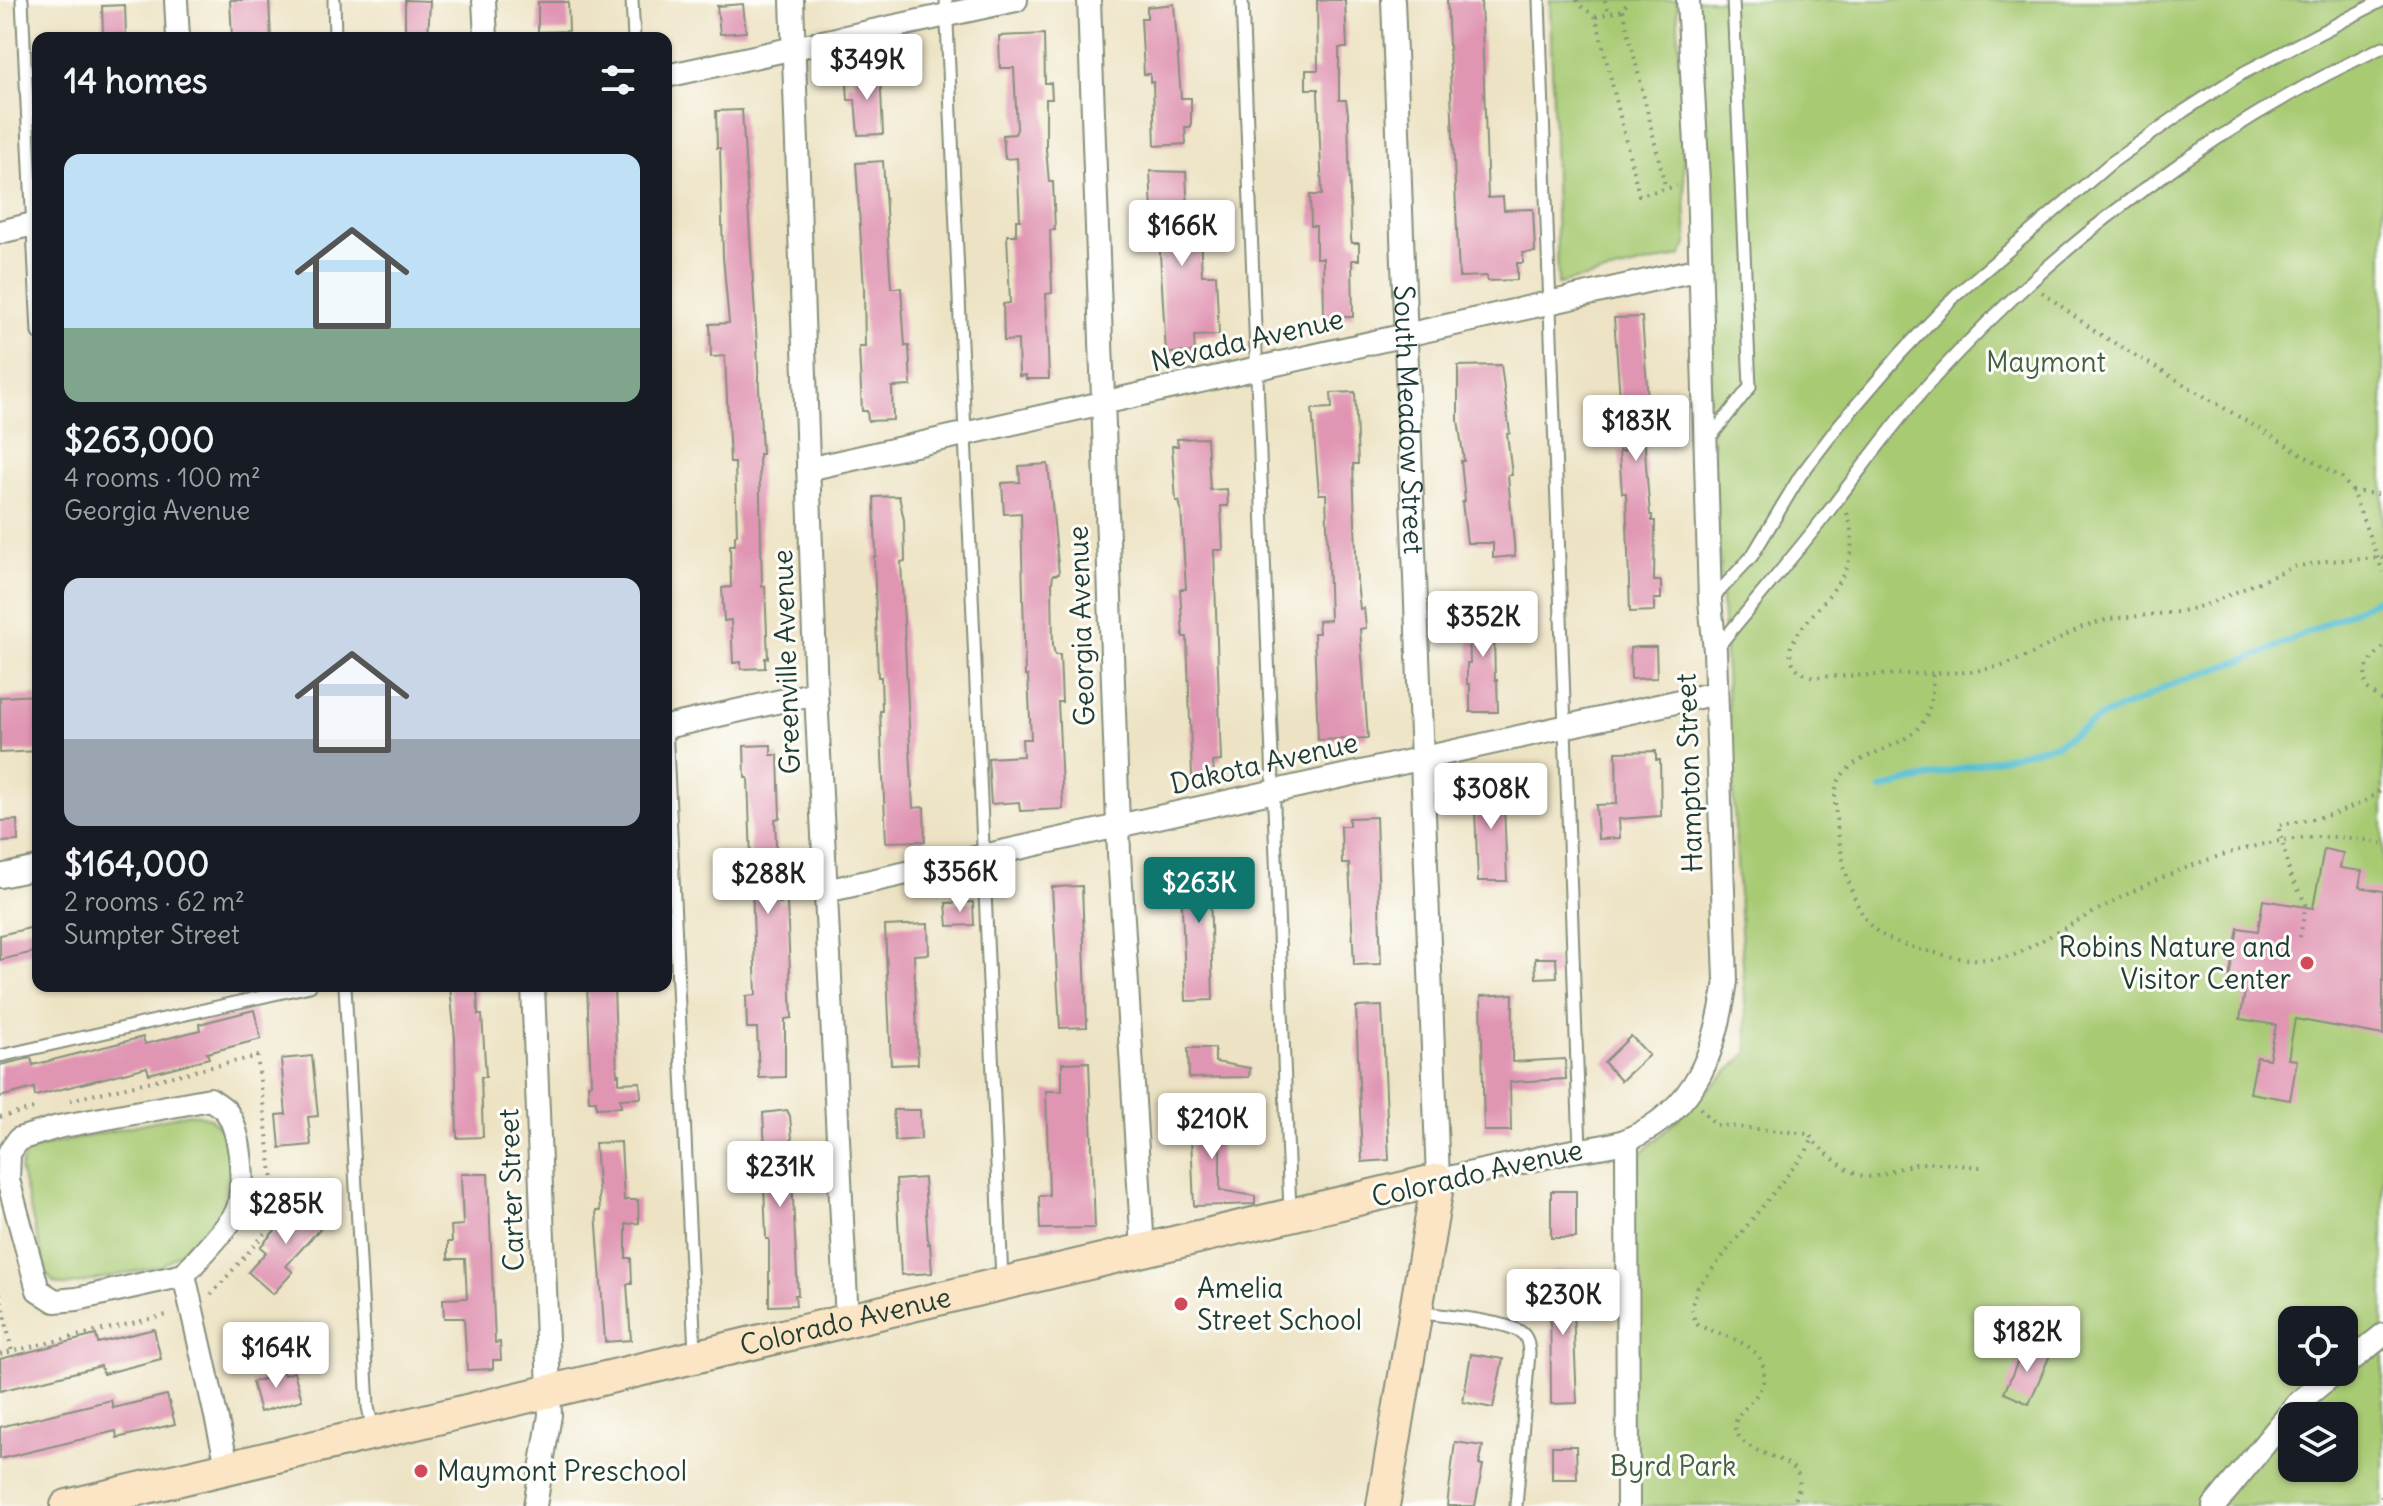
<!DOCTYPE html>
<meta charset="utf-8">
<style>
:root{--surface:#171b24;--page:#20242c;--text:#f1f3f6;--muted:#9ea1a6;--accent:#0f766e}
body{margin:0;font-family:Delius,sans-serif;background:var(--page);color:var(--text);height:100vh;display:flex;flex-direction:column;font-size:30px;white-space:nowrap}
*{box-sizing:border-box;margin:0}
p{font-size:26px;color:var(--muted)}
.icon{flex:none;width:44px;height:44px;fill:none;stroke:currentColor;stroke-width:2;stroke-linecap:round;stroke-linejoin:round}
.map{position:relative;flex:1;overflow:hidden}
.panel{position:absolute;left:32px;top:32px;width:640px;height:960px;display:flex;flex-direction:column;background:var(--surface);border-radius:16px;box-shadow:0 2px 6px #0004}
.panel>*{flex:none}
.fabs{position:absolute;left:2278px;top:1306px;display:grid;gap:16px}
.fabs a{display:grid;place-items:center;width:80px;height:80px;border-radius:16px;background:var(--surface);box-shadow:0 2px 6px #0004;font-size:40px}
.price{position:absolute;translate:-50% -68px;padding:0 18px;border-radius:8px;background:#fff;color:#222;font-size:26px;line-height:52px;filter:drop-shadow(0 2px 4px #0008)}
.price::after{content:'';position:absolute;left:50%;top:48px;width:24px;height:18px;margin-left:-12px;background:inherit;clip-path:polygon(0 0,100% 0,50% 100%)}
.price.selected{background:var(--accent);color:#fff}
ul{padding:0;list-style:none}
li{display:grid;align-content:center;gap:16px;height:424px;padding:0 32px}
li span{display:grid;place-items:center;height:248px;border-radius:16px;color:#555}
li>.icon{margin-inline-start:auto}
span .icon{width:144px;height:144px;fill:#fffc;stroke-width:1}
li b{font-size:34px}
h2{display:flex;justify-content:space-between;align-items:center;height:96px;padding:0 32px;font-size:34px}
.map>svg:first-child{display:block}
.green{fill:#a8ca73;stroke:#648454;stroke-width:2;fill-rule:evenodd}
.lines{fill:none;stroke-linecap:round;stroke-linejoin:round}
.stream{stroke:#54bed0;stroke-width:7}
.building{fill:#e095b3}
.lane-casing{stroke:#86907c;stroke-width:15}
.street-casing{stroke:#86907c;stroke-width:26}
.secondary-casing{stroke:#86907c;stroke-width:36}
.path{stroke:#86907c;stroke-width:4;stroke-dasharray:2 6;stroke-linecap:butt}
.lane{stroke:#fff;stroke-width:11}
.street{stroke:#fff;stroke-width:22}
.secondary{stroke:#fce5c4;stroke-width:32}
.poi-dot{fill:#d1495b;stroke:#fdfcf7;stroke-width:3}
.labels{text-anchor:middle;stroke-width:6;stroke-linejoin:round;paint-order:stroke}
.street-label{font-size:28px;fill:#1f3d34;stroke:#fdfcf7}
.park-label{font-size:28px;fill:#416044;stroke:#fdfcf7}
.poi-label{font-size:28px;fill:#1f3d34;stroke:#fdfcf7;text-anchor:start}
</style>
<div class="map">
<svg width="2383" height="1506" viewBox="0 0 2383 1506">
<rect width="100%" height="100%" fill="#fdfcf7"/>
<filter id="ink" filterUnits="userSpaceOnUse"><feTurbulence type="fractalNoise" baseFrequency=".0125" numOctaves="2"/><feDisplacementMap in="SourceGraphic" scale="16" xChannelSelector="R" yChannelSelector="G"/><feConvolveMatrix kernelMatrix="1 2 1 2 8 2 1 2 1" color-interpolation-filters="sRGB"/></filter>
<filter id="wash" filterUnits="userSpaceOnUse"><feTurbulence type="fractalNoise" baseFrequency=".006" numOctaves="4" result="noise"/><feDisplacementMap in="SourceGraphic" scale="32" xChannelSelector="R" yChannelSelector="G"/><feGaussianBlur stdDeviation="1.8" result="paint"/><feColorMatrix in="noise" values="0 0 0 0 0 0 0 0 0 0 0 0 0 0 0 0 0 1.4 0 .05"/><feComposite in="paint" operator="in"/></filter>
<g filter="url(#wash)">
<rect width="100%" height="100%" fill="#ede3c4"/>
<g class="green">
<path d="M1550 0H1677L1687 245 1680 256 1558 284Z"/>
<path d="M1687 0H2383V1506H1631L1628 1166 1748 1052ZM2292 1320H2344V1372H2292ZM2292 1416H2344V1468H2292Z"/>
<path d="M190 1113 210 1118 222 1131 230 1155 229 1188 223 1209 186 1249 161 1266 66 1286 54 1283 46 1273 20 1169 25 1154 40 1147Z"/>
</g>
<g class="lines">
<path class="stream" d="M1881 789 2057 744 2104 715 2144 699 2166 686 2261 654 2383 597"/>
</g>
<g id="blocks">
<g class="building">
<path d="M230 0H269L271 38H232Z"/>
<path d="M405 0 430 1 428 38H405Z"/>
<path d="M1317 0H1345L1347 48H1339V100H1346L1348 114 1351 239 1352 243H1359V260H1352L1353 317H1324L1323 258H1316V226H1311L1310 195H1322L1318 93V89H1306V70H1318Z"/>
<path d="M1447 0H1481L1488 198 1503 197 1504 210 1533 209 1535 252 1523 253V263H1517V280L1487 281V276L1459 277Z"/>
<path d="M538 2H568L569 31 538 32Z"/>
<path d="M743 4 746 32 720 34 717 6Z"/>
<path d="M1174 4 1181 98H1191V127H1185L1186 144 1155 146 1153 82H1150V74H1144L1141 18H1147V7Z"/>
<path d="M125 5 126 34 103 35 102 6Z"/>
<path d="M1044 34 1045 83H1051L1052 99H1046V149L1049 182H1053L1055 230H1050L1052 293 1046 294 1049 379H1026V375L1019 376 1018 340 1004 341 1003 304 1010 303 1007 235H1016V220H1020L1017 158 1005 159 1003 135 1015 134 1017 129 1014 68H1000L999 36Z"/>
<path d="M880 70 883 134 858 135 855 100H848L847 84 855 83 854 72Z"/>
<path d="M742 110 757 345 762 454H759L762 586H765L768 658H765V668L741 669V662L733 663 731 620 724 621 722 588 731 587 730 545H735V535H737L735 463H730L725 356 711 357 710 324 729 323 723 257 720 148H717L716 111Z"/>
<path d="M883 161 891 288H901L905 346H909L911 386 892 387 893 420 868 421 867 411H862L859 347H865L864 289 856 163Z"/>
<path d="M1150 171 1186 172 1189 235H1200L1202 275H1216L1219 335 1194 336 1195 352 1166 353 1158 220 1157 212H1152Z"/>
<path d="M1642 317 1650 428H1644L1646 465 1650 515H1652V521H1655L1654 581H1661V599H1654V611L1630 612 1626 493H1622L1619 451H1624L1614 318Z"/>
<path d="M1501 365 1510 433 1507 434 1512 475H1508L1515 556 1493 558V543H1467L1462 502 1465 501 1461 461H1464L1458 420V366Z"/>
<path d="M1355 392 1358 464H1353L1357 582 1360 609 1364 608 1366 628 1360 629 1368 738 1318 740 1314 633H1319L1318 621 1330 620 1326 494H1319L1312 409 1332 408 1331 393Z"/>
<path d="M1207 438 1210 490 1227 489 1228 506H1221L1223 550H1214L1221 761 1213 762 1214 774 1192 776 1187 637H1183L1180 589H1186L1181 509 1179 501H1176L1172 446H1178L1177 439Z"/>
<path d="M1048 464 1059 574 1053 575 1052 583 1053 646 1055 655H1060L1062 702H1058L1063 809 1020 811 1019 802 991 804 988 758 1023 756 1022 739H1031L1028 676H1025L1021 513 1004 514 1002 483 1020 482 1019 466Z"/>
<path d="M899 496 904 520 905 561 901 562 913 808 924 807 925 841 886 842 880 711H882L881 677H878L874 556H876L874 497Z"/>
<path d="M1496 606 1498 637H1494L1495 680H1497L1498 712H1470V684H1467V663H1470L1468 607Z"/>
<path d="M1638 647H1656L1657 678 1631 679 1630 648Z"/>
<path d="M38 695V751L0 753V697Z"/>
<path d="M771 745V755H778L780 818 775 819 777 869 779 903 787 902 792 1018 785 1019V1077L759 1078 757 1028H747L746 996 756 995 748 778H745L744 746Z"/>
<path d="M1656 751V760H1660L1661 816 1619 819 1620 838 1598 839 1596 805 1617 804 1616 752Z"/>
<path d="M1503 779 1507 881H1478L1474 788H1478V780Z"/>
<path d="M1376 817 1381 964 1354 965 1349 864H1342L1341 826H1349V818Z"/>
<path d="M17 820 18 841 0 842V821Z"/>
<path d="M2324 849 2343 853 2340 868 2362 871 2359 887 2383 891V1035L2295 1019 2288 1059 2297 1060 2290 1100 2250 1093 2257 1057 2269 1059 2276 1025 2240 1019 2245 992 2227 989 2238 928 2258 931 2263 900 2313 908Z"/>
<path d="M1207 861 1210 862 1211 867 1228 866V888H1210L1213 1000 1186 1001 1180 862Z"/>
<path d="M1082 886 1087 1027 1060 1028 1052 887Z"/>
<path d="M973 902 974 925 948 926 946 903Z"/>
<path d="M928 924 929 954 914 955 918 1064 891 1065 885 926Z"/>
<path d="M38 926V951L0 960V935Z"/>
<path d="M1535 958H1556L1557 977 1536 978Z"/>
<path d="M450 986H477L478 1015H482L486 1077H481L483 1137 457 1138 455 1039Z"/>
<path d="M587 986H614L617 1075 619 1074V1083L640 1082 641 1098 620 1099 621 1107 596 1108V1101H589L588 1084H591Z"/>
<path d="M1513 994 1512 1062 1565 1059 1566 1079 1510 1082 1511 1131H1484L1481 996Z"/>
<path d="M1382 1006 1389 1160 1362 1162 1356 1007Z"/>
<path d="M254 1010 261 1039 207 1053 209 1058 149 1074 147 1067 35 1096 34 1088 0 1097V1065L31 1058 33 1065 143 1037 145 1044 200 1030 199 1024Z"/>
<path d="M1631 1036 1649 1055 1621 1081 1604 1062Z"/>
<path d="M1188 1048H1215V1062L1250 1068 1249 1077 1189 1078Z"/>
<path d="M312 1056 318 1116 308 1117 311 1145 280 1148 277 1115 286 1114 281 1059Z"/>
<path d="M1089 1062 1095 1228 1040 1229 1039 1196 1049 1195 1046 1091H1062V1063Z"/>
<path d="M787 1110 790 1116 792 1139 790 1140 798 1295H795L796 1305 769 1306V1239H766L764 1184H760V1167H766L763 1113Z"/>
<path d="M893 1110H920L921 1139 895 1141Z"/>
<path d="M1218 1113V1121L1235 1120 1236 1141 1220 1143V1190L1255 1196V1204L1194 1206 1190 1114Z"/>
<path d="M621 1142 624 1200H638L639 1223 626 1224V1258H631L632 1284H627L631 1340 605 1342 596 1211H600L595 1143Z"/>
<path d="M461 1174H488L495 1343 500 1342 501 1360H493V1369L467 1370 464 1318H444L443 1299 467 1298 465 1259H448V1242H452L451 1226 463 1225Z"/>
<path d="M924 1178 928 1244 930 1243 932 1273 901 1275 896 1180Z"/>
<rect x="1551" y="1191" width="25" height="47"/>
<path d="M303 1199 327 1221 286 1266 293 1272 273 1294 248 1272 266 1252 260 1247Z"/>
<path d="M1575 1270 1576 1309H1573L1577 1403 1551 1404 1550 1271Z"/>
<path d="M154 1329 161 1359 103 1374 101 1366 0 1391V1359L96 1335 98 1343Z"/>
<path d="M2025 1345 2050 1355 2029 1404 2004 1393Z"/>
<path d="M1471 1354 1503 1359 1493 1408 1463 1402Z"/>
<path d="M281 1366 284 1375 294 1372 302 1400 260 1412 252 1382 267 1378 264 1370Z"/>
<path d="M167 1395 175 1424 117 1438 116 1431 0 1459V1427L111 1400 113 1408Z"/>
<path d="M1455 1442 1483 1446 1479 1465H1483L1475 1506H1447Z"/>
<path d="M1552 1446H1576L1577 1479H1552Z"/>
</g>
</g>
</g>
<g filter="url(#ink)">
<use href="#blocks" fill-opacity="0" stroke="#86907c" stroke-width="2"/>
<g class="lines">
<g class="lane-casing">
<g id="lane">
<path d="M22 0 38 333"/>
<path d="M334 0 335 38"/>
<path d="M632 0 634 38"/>
<path d="M946 0 1002 1280"/>
<path d="M1242 0 1290 1211"/>
<path d="M1539 0 1580 1149"/>
<path d="M1708 440 1750 387 1733 0"/>
<path d="M1713 598 1752 556 1800 476 1839 425 1901 353 1956 295 2111 163 2184 111 2243 73 2383 0"/>
<path d="M1718 647C1753 603 1790 561 1825 516 1861 470 1894 422 1933 379 2057 243 2216 124 2383 47"/>
<path d="M666 725 695 1353"/>
<path d="M345 986 368 1407 373 1430"/>
<path d="M0 1056 310 986"/>
<path d="M1417 1312C1441 1316 1500 1320 1519 1331 1528 1336 1528 1344 1529 1353L1516 1506"/>
</g>
</g>
<g class="street-casing">
<g id="street">
<path d="M176 0 178 38"/>
<path d="M484 0 486 38"/>
<path d="M792 0 816 693 847 1321"/>
<path d="M1089 0 1119 853 1143 1250"/>
<path id="s1" d="M1393 0 1438 1180C1480 1172 1522 1162 1563 1153 1584 1148 1610 1148 1629 1139 1698 1108 1716 1050 1726 981L1715 651 1710 601 1698 181 1688 0"/>
<path d="M666 76 1016 0"/>
<path d="M0 232 38 223"/>
<path d="M808 469 1700 269"/>
<path d="M666 727 816 693"/>
<path d="M0 876 38 868"/>
<path d="M826 891 1716 693"/>
<path d="M533 986 550 1415 535 1506"/>
<path d="M1627 1141 1628 1506"/>
<path d="M184 1275 77 1299 55 1301 38 1290 8 1180 9 1153 19 1139 58 1127 210 1099C214 1102 221 1106 225 1110 241 1128 247 1191 236 1213 227 1229 197 1259 184 1275L228 1469"/>
<path d="M2344 1366 2383 1335"/>
<path d="M2214 1506 2299 1402 2336 1372"/>
</g>
</g>
<g class="secondary-casing">
<g id="secondary">
<path id="s2" d="M67 1506 1438 1180 1383 1506"/>
</g>
</g>
<g class="path">
<path d="M1577 0 1578 4 1596 17 1639 195 1677 186"/>
<path d="M1605 0 1608 13"/>
<path d="M1623 10 1666 189"/>
<path d="M1596 17 1623 10 1629 0"/>
<path d="M2042 292 2096 332 2342 478 2352 491 2383 572"/>
<path d="M2352 491 2383 495"/>
<path d="M1847 513C1867 578 1818 596 1791 645 1788 662 1796 672 1813 677L1970 672 2002 666 2030 655 2082 627 2109 619 2178 612 2206 605 2294 567 2327 561 2383 558"/>
<path d="M2383 647C2370 661 2361 669 2367 688L2383 701"/>
<path d="M1933 675C1932 691 1932 709 1923 722 1903 754 1836 751 1835 797 1835 831 1848 906 1874 929 1891 943 1915 948 1936 953 1962 960 1987 962 2014 955 2023 952 2032 945 2041 941 2062 929 2083 918 2105 906 2181 864 2296 819 2383 844"/>
<path d="M2300 937 2306 904 2290 875 2278 825C2312 820 2357 812 2383 788"/>
<path d="M257 1056 278 1220"/>
<path d="M70 1100 263 1055"/>
<path d="M1700 1108 1716 1125 1810 1134C1814 1144 1823 1150 1831 1157 1876 1195 1879 1167 1925 1163 1943 1162 1963 1166 1982 1167"/>
<path d="M0 1117 38 1108"/>
<path d="M0 1293 12 1352"/>
<path d="M211 1295 295 1199"/>
<path d="M0 1354 171 1314"/>
<path d="M1792 1506C1821 1451 1755 1464 1738 1435 1724 1412 1767 1402 1764 1371 1761 1341 1719 1336 1696 1324L1691 1308 1698 1287 1806 1152 1812 1140"/>
<path d="M2380 1506 2383 1492"/>
</g>
<use href="#lane" class="lane"/>
<use href="#street" class="street"/>
<use href="#secondary" class="secondary"/>
</g>
</g>
<g class="poi-dot">
<circle cx="2307" cy="963" r="8"/>
<circle cx="1181" cy="1304" r="8"/>
<circle cx="421" cy="1471" r="8"/>
</g>
<g class="labels">
<g class="street-label">
<text transform="translate(1247 340) rotate(-13)" y="10">Nevada Avenue</text>
<text dy="10" stroke="none"><textPath href="#s1" startOffset="420">South Meadow Street</textPath></text>
<text transform="translate(1081 626) rotate(-92)" y="10">Georgia Avenue</text>
<text transform="translate(786 662) rotate(-92)" y="10">Greenville Avenue</text>
<text transform="translate(1264 763) rotate(-13)" y="10">Dakota Avenue</text>
<text transform="translate(1689 773) rotate(-92)" y="10">Hampton Street</text>
<text transform="translate(1477 1173) rotate(-13)" y="10">Colorado Avenue</text>
<text transform="translate(511 1190) rotate(-92)" y="10">Carter Street</text>
<text dy="10" stroke="none"><textPath href="#s2" startOffset="800">Colorado Avenue</textPath></text>
</g>
<g class="park-label">
<text x="2046" y="372">Maymont</text>
<text x="1673" y="1476">Byrd Park</text>
</g>
<g class="poi-label">
<text x="2291" y="957" text-anchor="end">Robins Nature and<tspan x="2291" dy="32">Visitor Center</tspan></text>
<text x="1197" y="1298">Amelia<tspan x="1197" dy="32">Street School</tspan></text>
<text x="437" y="1481">Maymont Preschool</text>
</g>
</g>
</svg>
<div class="fabs">
<a><svg class="icon" aria-label="locate" viewBox="0 0 24 24"><circle cx="12" cy="12" r="6"/><path d="M12 2v4M12 18v4M2 12h4M18 12h4"/></svg></a>
<a><svg class="icon" aria-label="layers" viewBox="0 0 24 24"><path d="M12 4l9 5-9 5-9-5zM3 14l9 5 9-5"/></svg></a>
</div>
<b class="price" style="left:867px;top:102px">$349K</b>
<b class="price" style="left:1182px;top:268px">$166K</b>
<b class="price" style="left:1636px;top:463px">$183K</b>
<b class="price" style="left:1483px;top:659px">$352K</b>
<b class="price" style="left:1491px;top:831px">$308K</b>
<b class="price" style="left:960px;top:914px">$356K</b>
<b class="price" style="left:768px;top:916px">$288K</b>
<b class="price selected" style="left:1199px;top:925px">$263K</b>
<b class="price" style="left:1212px;top:1161px">$210K</b>
<b class="price" style="left:780px;top:1209px">$231K</b>
<b class="price" style="left:286px;top:1246px">$285K</b>
<b class="price" style="left:1563px;top:1337px">$230K</b>
<b class="price" style="left:2027px;top:1374px">$182K</b>
<b class="price" style="left:276px;top:1390px">$164K</b>
<section class="panel">
<h2>14 homes<svg class="icon" aria-label="filters" viewBox="0 0 24 24"><path d="M4 7h16M4 17h16"/><circle cx="9" cy="7" r="2"/><circle cx="15" cy="17" r="2"/></svg></h2>
<ul>
<li><span style="background:linear-gradient(#bfe0f5 70%,#7fa58c 0)"><svg class="icon" aria-label="home" viewBox="0 0 24 24"><path d="M3 11l9-7 9 7M6 9v11h12V9"/></svg></span><div><b>$263,000</b><p>4 rooms · 100 m²</p><p>Georgia Avenue</p></div></li>
<li><span style="background:linear-gradient(#c9d6e8 65%,#9aa5b1 0)"><svg class="icon" aria-label="home" viewBox="0 0 24 24"><path d="M3 11l9-7 9 7M6 9v11h12V9"/></svg></span><div><b>$164,000</b><p>2 rooms · 62 m²</p><p>Sumpter Street</p></div></li>
</ul>
</section>
</div>
